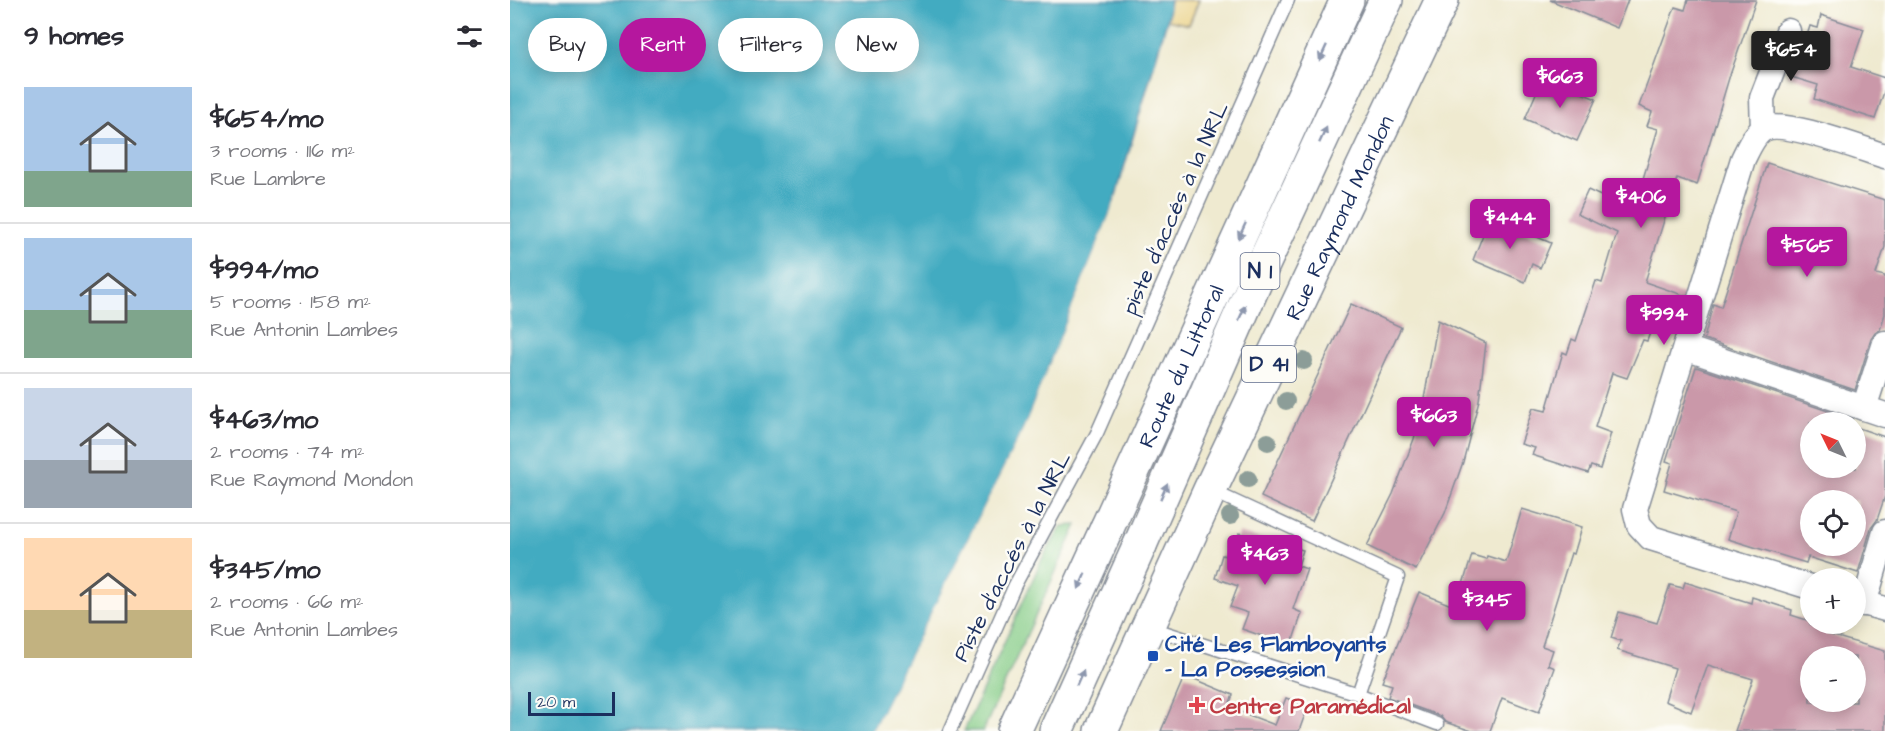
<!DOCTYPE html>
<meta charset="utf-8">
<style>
:root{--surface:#fff;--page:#f2f2f3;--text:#2b2b33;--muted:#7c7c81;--line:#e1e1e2;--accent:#b5179e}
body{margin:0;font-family:"Architects Daughter",sans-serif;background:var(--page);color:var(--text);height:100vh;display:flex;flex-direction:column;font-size:22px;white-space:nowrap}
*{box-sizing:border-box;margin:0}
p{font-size:20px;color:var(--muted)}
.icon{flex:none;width:33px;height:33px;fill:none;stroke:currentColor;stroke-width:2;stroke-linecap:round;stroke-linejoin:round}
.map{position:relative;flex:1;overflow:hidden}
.side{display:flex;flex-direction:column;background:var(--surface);width:510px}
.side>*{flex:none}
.hud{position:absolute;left:18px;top:18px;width:570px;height:54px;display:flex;gap:12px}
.needle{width:39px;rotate:313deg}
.tools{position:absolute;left:1290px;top:412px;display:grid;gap:12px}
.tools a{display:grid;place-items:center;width:66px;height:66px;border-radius:50%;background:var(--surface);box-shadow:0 3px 15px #0003;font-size:30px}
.scale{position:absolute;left:18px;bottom:15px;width:87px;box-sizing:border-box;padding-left:6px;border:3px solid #1b2f5e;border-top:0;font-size:16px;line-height:21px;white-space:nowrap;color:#1b2f5e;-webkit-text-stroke:4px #fdfcf7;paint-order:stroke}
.price{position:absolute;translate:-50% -51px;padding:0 14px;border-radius:6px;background:var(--accent);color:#fff;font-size:20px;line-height:39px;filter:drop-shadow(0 2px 3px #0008)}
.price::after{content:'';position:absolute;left:50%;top:36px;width:18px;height:14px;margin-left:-9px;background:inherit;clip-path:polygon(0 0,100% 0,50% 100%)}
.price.current{background:#222;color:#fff}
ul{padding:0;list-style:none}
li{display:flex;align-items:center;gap:18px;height:150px;padding:0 24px}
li+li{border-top:2px solid var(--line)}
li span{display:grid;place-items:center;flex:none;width:168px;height:120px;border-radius:0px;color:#555}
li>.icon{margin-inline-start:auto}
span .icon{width:72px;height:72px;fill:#fffc;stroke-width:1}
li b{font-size:26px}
h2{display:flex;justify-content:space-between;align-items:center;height:72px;padding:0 24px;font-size:26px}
.chip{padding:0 21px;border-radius:27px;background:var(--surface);box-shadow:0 3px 15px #0003;font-size:21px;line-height:54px}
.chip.current{background:var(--accent);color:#fff}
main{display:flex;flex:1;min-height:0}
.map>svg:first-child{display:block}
.green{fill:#85cc87;stroke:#507e72;stroke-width:1.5}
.sand{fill:#eeda9e;stroke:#84847e;stroke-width:1.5}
.water{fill:#42abc1;stroke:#2e6d90;stroke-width:1.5}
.pier{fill:#efead0}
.building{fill:#ca98a9;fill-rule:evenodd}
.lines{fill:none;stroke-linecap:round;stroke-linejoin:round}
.service-casing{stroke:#858c97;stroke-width:15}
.minor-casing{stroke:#858c97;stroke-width:27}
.primary-casing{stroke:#858c97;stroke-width:36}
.trunk-casing{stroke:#858c97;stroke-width:36}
.service{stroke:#fff;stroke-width:12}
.minor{stroke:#fff;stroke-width:24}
.primary{stroke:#fff;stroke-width:33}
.trunk{stroke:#fff;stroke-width:33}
.tree{fill:#8c9d98}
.oneway{fill:#8d97ae}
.transit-dot{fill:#1a4fb4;stroke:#fdfcf7;stroke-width:2}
.health-dot{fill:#e0444e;stroke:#fdfcf7;stroke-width:2}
.labels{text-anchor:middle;stroke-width:5;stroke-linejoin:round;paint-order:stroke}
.shield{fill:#fdfcf7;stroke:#5f6c8c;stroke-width:1.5}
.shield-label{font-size:21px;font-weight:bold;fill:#1b2f5e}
.street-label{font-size:22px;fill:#1b2f5e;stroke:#fdfcf7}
.transit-label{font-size:22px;font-weight:bold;fill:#164399;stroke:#fdfcf7;text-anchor:start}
.health-label{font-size:22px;font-weight:bold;fill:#be3a42;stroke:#fdfcf7;text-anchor:start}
</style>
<main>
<section class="side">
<h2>9 homes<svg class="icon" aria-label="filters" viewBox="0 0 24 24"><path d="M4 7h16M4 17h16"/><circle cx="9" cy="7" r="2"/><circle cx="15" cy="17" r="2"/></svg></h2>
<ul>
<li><span style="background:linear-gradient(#a9c7e8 70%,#7fa58c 0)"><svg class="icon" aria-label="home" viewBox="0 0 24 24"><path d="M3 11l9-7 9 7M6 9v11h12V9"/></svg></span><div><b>$654/mo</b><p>3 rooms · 116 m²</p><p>Rue Lambre</p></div></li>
<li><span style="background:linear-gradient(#a9c7e8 60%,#7fa58c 0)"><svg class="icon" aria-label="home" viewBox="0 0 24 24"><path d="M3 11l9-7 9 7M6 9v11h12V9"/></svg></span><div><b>$994/mo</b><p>5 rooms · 158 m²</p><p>Rue Antonin Lambes</p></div></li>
<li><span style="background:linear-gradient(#c9d6e8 60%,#9aa5b1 0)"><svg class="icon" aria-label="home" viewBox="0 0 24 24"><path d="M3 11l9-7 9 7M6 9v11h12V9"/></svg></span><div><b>$463/mo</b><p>2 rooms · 74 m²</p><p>Rue Raymond Mondon</p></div></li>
<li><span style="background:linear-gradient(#ffd9b3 60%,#c2b280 0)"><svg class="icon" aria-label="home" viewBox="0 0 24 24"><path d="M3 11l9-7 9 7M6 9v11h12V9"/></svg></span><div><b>$345/mo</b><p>2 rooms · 66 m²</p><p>Rue Antonin Lambes</p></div></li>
</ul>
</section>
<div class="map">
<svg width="1375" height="731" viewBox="0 0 1375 731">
<rect width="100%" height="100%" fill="#fdfcf7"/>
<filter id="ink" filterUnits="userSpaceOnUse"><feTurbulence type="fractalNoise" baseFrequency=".0167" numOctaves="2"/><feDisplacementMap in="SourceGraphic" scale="12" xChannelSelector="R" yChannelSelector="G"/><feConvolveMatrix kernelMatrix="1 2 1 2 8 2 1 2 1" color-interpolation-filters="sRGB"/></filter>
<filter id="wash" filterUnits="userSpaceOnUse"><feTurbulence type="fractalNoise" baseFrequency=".008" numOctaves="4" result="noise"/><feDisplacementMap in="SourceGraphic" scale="24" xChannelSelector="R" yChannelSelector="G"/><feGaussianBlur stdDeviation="1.35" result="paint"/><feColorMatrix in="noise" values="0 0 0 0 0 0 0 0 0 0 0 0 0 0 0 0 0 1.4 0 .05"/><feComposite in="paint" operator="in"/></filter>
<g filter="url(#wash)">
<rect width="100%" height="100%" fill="#efead0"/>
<path class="green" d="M567 525 473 731H454L532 559 552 526Z"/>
<path class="sand" d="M660 0H689L679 25 657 20Z"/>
<path class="water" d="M0 0H660L657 20 603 206 514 427 362 731H0Z"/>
<path class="pier" d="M613 181 606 207 517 428 366 731H362L514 427Z"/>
<g id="blocks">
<g class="building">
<path d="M1040 0H1118L1107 28Z"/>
<path d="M1178 0H1246L1219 78 1187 185 1167 178 1135 282 1176 296 1169 319 1147 313 1137 341 1133 340 1117 378 1102 373 1085 427 1101 433 1090 469 1081 466 1078 473 1022 455 1025 448 1011 444 1023 408 1036 411 1053 352 1057 354 1062 339 1066 341 1086 281 1092 283 1107 233 1067 214 1078 190 1095 198 1099 184 1129 192 1148 129 1137 126 1142 112 1129 106 1165 7 1175 10Z"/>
<path d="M1311 15 1354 29 1341 67 1375 78V89L1365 119 1304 99 1308 85 1278 76 1285 53 1291 55 1300 26 1308 28Z"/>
<path d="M1033 77 1086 99 1067 141 1015 119Z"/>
<path d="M1257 163 1375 200V247L1366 274 1375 276V314L1370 330 1365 333 1361 339 1345 390 1194 339 1203 304 1211 307Z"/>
<path d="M980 217 1041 243 1030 268 1022 264 1015 282 963 260Z"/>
<path d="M841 304 891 327 802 521 751 497Z"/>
<path d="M928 320 976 343 969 400 953 462 935 513 906 570 857 546 883 494 904 439 913 405Z"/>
<path d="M1186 367 1342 419 1341 423H1300V468H1346V427L1375 437V496L1367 520 1361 528 1348 573 1298 557 1296 563 1218 539 1226 512 1154 490 1162 463 1156 461ZM1300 501H1346V546H1300Z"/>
<path d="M1012 509 1072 527 1064 554 1061 553 1032 646 1043 650 1038 665 1045 668 1029 712 992 698 980 731H962L935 722 930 716 878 697 882 685 872 682 909 592 946 607 962 555 976 559 977 556 996 562Z"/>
<path d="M729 533 793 550 788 566 797 569 783 609 792 613 781 646 732 629 738 613 720 607 728 586 705 578 712 555 723 558Z"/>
<path d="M1175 582 1241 603 1242 597 1282 610 1281 615 1300 621V624L1319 627 1317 634 1375 651V731H1225L1243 679 1198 665 1181 712 1155 701 1165 668 1107 650 1111 641 1101 638 1109 612 1147 623 1160 585 1173 588ZM1300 657H1346V702H1300Z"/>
<path d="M675 675 723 695 718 707 765 725 776 698 798 706 789 731H651Z"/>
</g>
</g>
</g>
<g filter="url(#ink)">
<use href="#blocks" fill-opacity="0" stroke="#858c97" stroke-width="1.5"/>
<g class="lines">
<g class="service-casing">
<g id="service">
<path d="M702 491 888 577 848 694"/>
<path d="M638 627 848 694 927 724"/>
<path d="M440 731 505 585 587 433 778 0"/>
</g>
</g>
<g class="minor-casing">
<g id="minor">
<path d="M1253 129 1252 98 1278 31"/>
<path d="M1175 348 1375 415"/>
<path d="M1354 408 1375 343"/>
<path d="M1300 587 1141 538 1129 525 1125 509 1233 159C1238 149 1244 134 1254 129 1273 119 1352 149 1375 156"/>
<path d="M1346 601 1375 609"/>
<path d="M1354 604 1375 532"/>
</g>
</g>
<g class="primary-casing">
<g id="primary">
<path id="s1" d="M597 528 837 0"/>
<path d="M630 545 746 280 876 0"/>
<path id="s2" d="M591 731 700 490 932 0"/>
</g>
</g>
<g class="trunk-casing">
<g id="trunk">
<path d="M504 731 597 528"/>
<path d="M546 731 630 545"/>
</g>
</g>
<use href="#service" class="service"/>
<use href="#minor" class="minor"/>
<use href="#primary" class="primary"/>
<use href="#trunk" class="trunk"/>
</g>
<g class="tree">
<circle cx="794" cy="361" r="9"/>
<circle cx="776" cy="401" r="9"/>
<circle cx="758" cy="442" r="9"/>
<circle cx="738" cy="479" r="9"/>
<circle cx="720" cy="516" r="9"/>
</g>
<defs><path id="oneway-solid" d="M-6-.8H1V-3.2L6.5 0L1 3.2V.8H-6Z" transform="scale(1.5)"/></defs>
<g class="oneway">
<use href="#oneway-solid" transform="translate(813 53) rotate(115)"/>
<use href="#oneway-solid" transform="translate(813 135) rotate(-65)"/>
<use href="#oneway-solid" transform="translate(732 231) rotate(115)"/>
<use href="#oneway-solid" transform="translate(732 313) rotate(-66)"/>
<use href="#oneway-solid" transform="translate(654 491) rotate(-66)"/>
<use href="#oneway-solid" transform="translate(572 581) rotate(114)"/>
<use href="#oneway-solid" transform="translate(570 678) rotate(-66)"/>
</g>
</g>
<rect class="transit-dot" x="637" y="650" width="12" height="12" rx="3"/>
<path class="health-dot" d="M684 696h6v6h6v6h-6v6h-6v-6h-6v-6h6z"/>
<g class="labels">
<g class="shield">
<rect x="730.5" y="253" width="39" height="36" rx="4.5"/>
<rect x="732" y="346" width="54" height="36" rx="4.5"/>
</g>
<g class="shield-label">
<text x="750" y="278">N 1</text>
<text x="759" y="371">D 41</text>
</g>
<g class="street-label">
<text transform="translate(664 208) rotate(-66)" y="8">piste d'accés à la NRL</text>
<text dy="8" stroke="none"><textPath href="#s2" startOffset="566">Rue Raymond Mondon</textPath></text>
<text dy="8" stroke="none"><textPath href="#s1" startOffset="178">Route du Littoral</textPath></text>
<text transform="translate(501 556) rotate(-63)" y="8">Piste d'accés à la NRL</text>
</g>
<g class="transit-label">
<text x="655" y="651">Cité Les Flamboyants<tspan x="655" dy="25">- La Possession</tspan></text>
</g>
<g class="health-label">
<text x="700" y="713">Centre Paramédical</text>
</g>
</g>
</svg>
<div class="tools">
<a><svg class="needle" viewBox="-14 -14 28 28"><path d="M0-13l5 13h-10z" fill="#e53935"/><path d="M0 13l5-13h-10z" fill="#7c7c81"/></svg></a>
<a><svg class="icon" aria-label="locate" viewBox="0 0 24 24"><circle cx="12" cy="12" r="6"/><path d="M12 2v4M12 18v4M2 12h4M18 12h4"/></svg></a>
<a>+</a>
<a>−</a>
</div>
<div class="scale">20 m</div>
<b class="price current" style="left:1281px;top:82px">$654</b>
<b class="price" style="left:1050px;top:109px">$663</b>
<b class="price" style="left:1131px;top:229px">$406</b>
<b class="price" style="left:1000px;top:250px">$444</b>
<b class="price" style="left:1297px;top:278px">$565</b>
<b class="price" style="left:1154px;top:346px">$994</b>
<b class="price" style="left:924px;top:448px">$663</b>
<b class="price" style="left:755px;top:586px">$463</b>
<b class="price" style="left:977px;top:632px">$345</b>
<div class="hud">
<a class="chip">Buy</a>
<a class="chip current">Rent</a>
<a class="chip">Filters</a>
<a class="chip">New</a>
</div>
</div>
</main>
